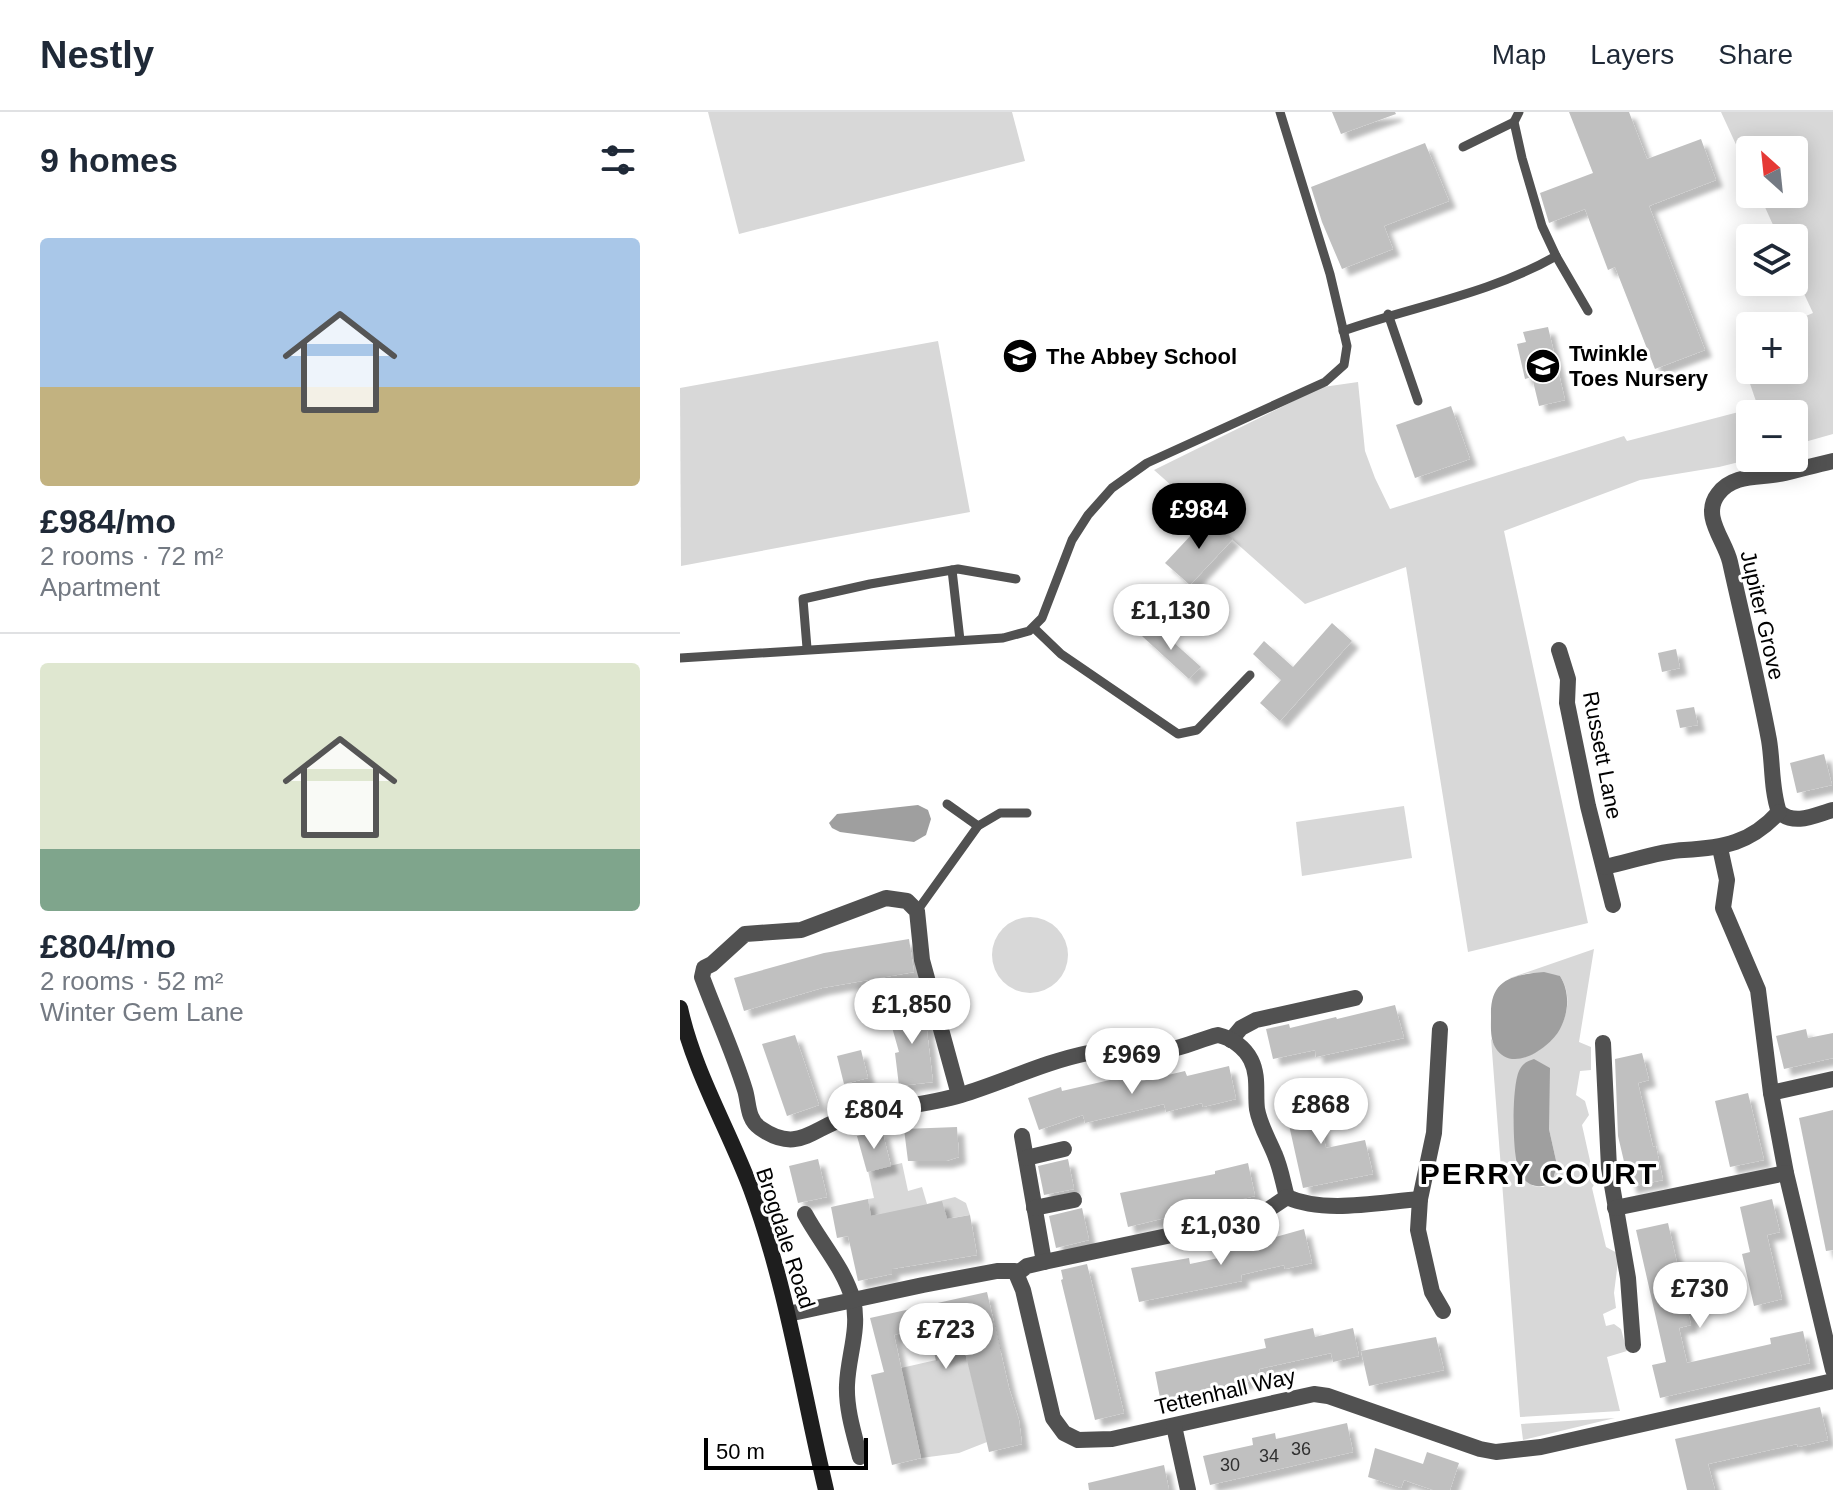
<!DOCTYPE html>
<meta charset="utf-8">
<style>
:root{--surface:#fff;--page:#f2f2f3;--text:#1f2937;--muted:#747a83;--line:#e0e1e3;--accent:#000}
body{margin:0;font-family:Arial,sans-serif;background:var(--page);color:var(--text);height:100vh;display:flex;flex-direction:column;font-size:30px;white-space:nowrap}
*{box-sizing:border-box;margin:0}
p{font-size:26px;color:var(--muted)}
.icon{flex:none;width:44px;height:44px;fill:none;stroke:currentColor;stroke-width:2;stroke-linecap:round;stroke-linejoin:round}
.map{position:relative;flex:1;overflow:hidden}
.drawer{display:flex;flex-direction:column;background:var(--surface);width:680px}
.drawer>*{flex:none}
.needle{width:52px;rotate:333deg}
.tools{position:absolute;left:1056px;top:24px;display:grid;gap:16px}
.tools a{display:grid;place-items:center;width:72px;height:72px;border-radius:8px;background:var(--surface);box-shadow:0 4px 20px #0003;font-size:40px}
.scale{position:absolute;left:24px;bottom:20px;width:164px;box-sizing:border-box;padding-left:8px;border:4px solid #000;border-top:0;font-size:22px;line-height:28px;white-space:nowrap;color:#000;-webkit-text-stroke:6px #fff;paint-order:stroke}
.price{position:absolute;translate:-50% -68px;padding:0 18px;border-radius:28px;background:#fff;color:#222;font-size:26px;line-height:52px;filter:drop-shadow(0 2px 4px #0008)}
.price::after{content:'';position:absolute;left:50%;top:48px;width:24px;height:18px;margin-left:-12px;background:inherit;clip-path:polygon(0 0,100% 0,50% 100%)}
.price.on{background:var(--accent);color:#fff}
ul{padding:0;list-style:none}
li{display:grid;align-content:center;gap:16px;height:424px;padding:0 40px}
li+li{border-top:2px solid var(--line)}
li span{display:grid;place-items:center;height:248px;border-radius:8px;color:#555}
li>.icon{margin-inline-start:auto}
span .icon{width:144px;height:144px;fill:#fffc;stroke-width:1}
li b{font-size:34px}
h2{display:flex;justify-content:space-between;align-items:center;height:96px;padding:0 40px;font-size:34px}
header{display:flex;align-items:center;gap:48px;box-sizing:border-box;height:112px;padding:0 40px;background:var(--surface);border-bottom:2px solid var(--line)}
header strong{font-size:38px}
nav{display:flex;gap:44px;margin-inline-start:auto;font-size:28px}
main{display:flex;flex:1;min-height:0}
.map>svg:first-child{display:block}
.green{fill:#d8d8d8;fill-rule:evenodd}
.water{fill:#9f9f9f}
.building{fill:#c0c0c0;filter:url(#shadow)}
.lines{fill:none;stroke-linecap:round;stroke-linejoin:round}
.lane{stroke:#515151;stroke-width:9}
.street{stroke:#515151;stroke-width:16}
.secondary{stroke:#1e1e1e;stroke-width:16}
.labels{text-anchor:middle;stroke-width:6;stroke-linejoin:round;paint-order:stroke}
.number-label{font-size:18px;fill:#303030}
.poi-label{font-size:22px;font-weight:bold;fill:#000;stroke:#fff;text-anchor:start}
.street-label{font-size:22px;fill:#000;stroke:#fff}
.district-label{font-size:30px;font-weight:bold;letter-spacing:2px;fill:#000;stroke:#fff}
</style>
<header>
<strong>Nestly</strong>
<nav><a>Map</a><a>Layers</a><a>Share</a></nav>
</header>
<main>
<section class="drawer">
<h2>9 homes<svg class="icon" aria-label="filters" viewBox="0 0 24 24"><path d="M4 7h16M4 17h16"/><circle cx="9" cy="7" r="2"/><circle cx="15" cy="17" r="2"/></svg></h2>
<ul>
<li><span style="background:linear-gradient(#a9c7e8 60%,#c2b280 0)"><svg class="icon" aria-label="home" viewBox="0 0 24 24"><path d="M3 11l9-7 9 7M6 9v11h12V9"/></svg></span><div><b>£984/mo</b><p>2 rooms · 72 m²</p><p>Apartment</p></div></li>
<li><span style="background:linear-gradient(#dfe7d0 75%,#7fa58c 0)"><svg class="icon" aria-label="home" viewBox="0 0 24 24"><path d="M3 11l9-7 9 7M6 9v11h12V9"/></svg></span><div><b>£804/mo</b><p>2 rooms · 52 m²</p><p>Winter Gem Lane</p></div></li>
</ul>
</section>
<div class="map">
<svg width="1153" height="1378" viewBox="0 0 1153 1378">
<defs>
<filter id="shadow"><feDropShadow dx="7" dy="7" stdDeviation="2" flood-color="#0004"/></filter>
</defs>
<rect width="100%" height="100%" fill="#fff"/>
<g class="green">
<path d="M28 0H332L345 49 59 122Z"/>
<path d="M1041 0H1153V322L1114 333V302H1070V346H1075L1039 355 960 368 824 419 908 811 788 840 726 455 625 492 474 358 634 279 643 275 678 270 685 339 695 366 710 397 944 324 947 329 1078 295 1067 263 1081 258H1114V214H1102L1133 201 1114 160V126H1099L1079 82H1114V38H1070V63Z"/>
<path d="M258 229 290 400 1 454 0 276Z"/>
<path d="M724 694 732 746 622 764 616 710Z"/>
<circle cx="350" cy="843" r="38"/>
<path d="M914 837 899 930 911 935V958L900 959 896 983 905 989 909 1003 902 1013 915 1071 912 1076 926 1135 939 1142 934 1181 936 1196 923 1202 926 1214 934 1212 941 1217 947 1239 927 1245 940 1299 840 1305 811 926C831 979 912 914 880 864L849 861 827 867ZM869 976V1017L877 1053 872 1071 863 1075 853 1074 836 1052 834 994Z"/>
<path d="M222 1051 228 1079 242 1075 247 1092 275 1085 286 1091 290 1103 272 1106 275 1122 191 1107 188 1087 194 1086 188 1059Z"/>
<path d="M314 1209 321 1239 287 1246 307 1330 279 1341 241 1346 221 1256 265 1246 260 1223Z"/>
<path d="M935 1306 843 1328 841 1312Z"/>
</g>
<g class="water">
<path d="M238 693 248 698 251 707 246 723 234 730 160 720 152 716 149 711 157 702Z"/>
<path d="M864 860 880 864C890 880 889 900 880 917 870 936 831 963 815 935 810 926 811 914 811 904 810 867 832 863 864 860Z"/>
<path d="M854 947 870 956 869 1017 877 1053 872 1071C859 1077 848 1075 840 1062 832 1049 831 971 840 957 843 951 848 949 854 947Z"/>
</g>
<g class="building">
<path d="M652 0H715L716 2 661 22Z"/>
<path d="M889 0H949L967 47 1021 27 1036 68 969 94 1025 238 975 257 935 155 928 158 905 97 869 111 860 81 913 61Z"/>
<path d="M745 31 769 89 704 114 713 137 662 157 642 110 631 75Z"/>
<path d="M868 215 885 288 859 294 852 265 845 267 837 232 846 230 843 220Z"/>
<path d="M771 294 790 347 735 366 716 313Z"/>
<path d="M528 405 553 427 510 473 485 451Z"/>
<path d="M652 511 672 529 600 609 580 591 601 568 573 542 584 529 613 555Z"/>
<path d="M473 512 521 555 509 567 462 524Z"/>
<path d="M996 537 1000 556 982 560 978 541Z"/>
<path d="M1014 595 1018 613 1000 616 996 598Z"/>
<path d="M1144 642 1152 673 1117 681 1110 651Z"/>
<path d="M229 827 234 860 142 876 64 899 54 866 144 841Z"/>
<path d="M242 892 249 919H247L253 970 219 974 215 941 219 940 208 901Z"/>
<path d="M715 893 724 926 636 945 635 938 593 947 586 917 609 912 610 916 656 905 657 907Z"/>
<path d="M1126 917 1128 926 1153 921V946L1104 957 1096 924Z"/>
<path d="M115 923 139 993 107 1004 82 932Z"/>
<path d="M181 938 188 966 164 972 157 944Z"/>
<path d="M962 941 969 968 958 971 973 1035 976 1034 983 1068 950 1075 938 1024 935 947Z"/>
<path d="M549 954 556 987 523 995 522 991 486 1000 484 992 405 1011 403 1003 359 1018 348 986 381 975 382 979 456 962 458 970 505 959 507 964Z"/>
<path d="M633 979 646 1036 685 1028 693 1062 623 1076 609 1013H606L600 986Z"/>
<path d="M1068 981 1084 1048 1050 1055 1035 989Z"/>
<path d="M1153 998V1138L1146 1139 1119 1006Z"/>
<path d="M277 1015 279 1045 266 1049H228L224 1017Z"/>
<path d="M202 1018 211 1054 187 1060 177 1024Z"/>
<path d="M138 1047 147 1085 118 1091 109 1054Z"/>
<path d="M388 1047 394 1077 364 1083 358 1054Z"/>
<path d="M568 1051 575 1084 448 1115 440 1081 535 1062V1059Z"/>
<path d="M188 1087 191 1104 262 1089 267 1107 290 1103 297 1143 212 1157V1162L178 1169 168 1124 157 1126 151 1095Z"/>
<path d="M1092 1087 1100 1120 1087 1123 1102 1187 1074 1194 1062 1142 1070 1140 1060 1095Z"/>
<path d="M402 1096 409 1128 376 1136 369 1104Z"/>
<path d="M988 1111 1011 1213 999 1216 1007 1251 1091 1232 1090 1226 1123 1219 1130 1251 980 1286 972 1253 986 1250 956 1118Z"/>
<path d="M624 1117 632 1151 605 1157 604 1153 561 1163 562 1169 459 1190 451 1156 509 1146 510 1152 543 1145 542 1140Z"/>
<path d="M407 1152 444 1301 415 1308 381 1168 383 1167 381 1158Z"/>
<path d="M307 1180 329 1276 339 1308 342 1332 309 1340 285 1240 256 1249 248 1213 214 1223 241 1346 212 1353 191 1263 204 1260 190 1206Z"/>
<path d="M633 1216 635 1225 673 1216 679 1244 653 1250 651 1241 579 1257 581 1266 481 1291 475 1260 586 1236 584 1227Z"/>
<path d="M756 1225 764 1258 689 1274 681 1239Z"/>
<path d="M1140 1295 1148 1328 1118 1335 1117 1332 1028 1352 1035 1378H1007L995 1327Z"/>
<path d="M667 1311 673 1340 530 1373 523 1344 573 1333 572 1326 595 1321 596 1327Z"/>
<path d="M695 1336 743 1352 747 1340 779 1351 770 1378H753L724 1368 721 1376 688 1365Z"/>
<path d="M484 1353 489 1378H409L408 1371Z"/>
</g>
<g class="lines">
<g class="lane">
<path d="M783 35 834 10"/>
<path d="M876 144 908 199"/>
<path d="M708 202 738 289"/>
<path d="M663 219C734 194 810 182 876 144L862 114 842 46 834 10 839 0"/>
<path d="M272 458 280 528"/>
<path d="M354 516 381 542 498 622 517 618 570 563"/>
<path d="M127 536 123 487 190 472 278 457 336 467"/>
<path d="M0 546 323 526 349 519 362 506 392 428 408 403 432 376 467 351 645 270 664 253 667 234 650 162 600 0"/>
<path d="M267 692 298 714"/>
<path d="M237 799 298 714 320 701H347"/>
</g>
<g class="street">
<path d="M1153 349C1135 353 1118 358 1100 362 1078 366 1053 362 1038 382 1021 404 1045 428 1050 450 1063 509 1078 569 1089 628 1093 652 1091 677 1099 700 1115 714 1135 703 1153 698"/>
<path d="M879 538 888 567 887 591 908 694 933 793"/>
<path d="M1040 736 1047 768 1043 796 1078 878 1091 981"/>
<path d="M924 755C950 750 978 739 1004 738 1043 736 1071 731 1099 700"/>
<path d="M760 917 754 1021 740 1087 738 1118 752 1180 763 1199"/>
<path d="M551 928 561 916 576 908 675 886"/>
<path d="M923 931 929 1056 948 1166 953 1233"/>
<path d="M1153 967 1091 981 1106 1061 1153 1258"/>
<path d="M279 983 242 848 237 799 227 789 206 786 121 818 65 822 32 852 24 856 22 865C36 903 53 939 65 978 69 991 67 1007 80 1016 119 1043 132 1015 169 1005 206 995 244 994 281 983 324 970 364 950 408 941 434 935 460 941 486 938 505 936 520 927 538 923 552 926 565 936 571 948 579 964 575 981 577 997 580 1014 589 1028 595 1043 601 1057 603 1071 607 1085"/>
<path d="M342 1024 364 1150"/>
<path d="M346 1046 384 1037"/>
<path d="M354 1096 394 1088"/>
<path d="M935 1096 1106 1061"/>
<path d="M125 1102C140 1130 164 1156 173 1188 180 1217 168 1244 167 1273 166 1297 174 1322 180 1345"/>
<path d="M338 1161 347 1154 364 1150 577 1105 607 1085C644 1102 700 1090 740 1087"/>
<path d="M108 1202 243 1173 317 1159H335L343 1178 373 1306 384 1321 398 1328 432 1327 634 1282 648 1284 800 1337 816 1340 861 1335 1153 1269"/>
<path d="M494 1314 508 1378"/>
</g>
<path class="secondary" d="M0 896C14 960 48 1016 71 1077 107 1175 122 1277 146 1378"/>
</g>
<defs>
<g id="school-disc" transform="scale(1.8)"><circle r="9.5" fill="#000" stroke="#fff"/><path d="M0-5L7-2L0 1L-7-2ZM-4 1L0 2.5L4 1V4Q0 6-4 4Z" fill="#fff"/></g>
</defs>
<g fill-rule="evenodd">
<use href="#school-disc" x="340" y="244"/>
<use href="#school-disc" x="863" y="254"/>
</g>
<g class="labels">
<g class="number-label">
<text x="621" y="1343">36</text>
<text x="589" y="1350">34</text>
<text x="550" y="1359">30</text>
</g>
<g class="poi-label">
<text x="889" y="249">Twinkle<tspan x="889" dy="25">Toes Nursery</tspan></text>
<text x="366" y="252">The Abbey School</text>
</g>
<g class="street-label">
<text transform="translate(1083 503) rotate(77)" y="8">Jupiter Grove</text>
<text transform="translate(923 643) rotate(79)" y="8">Russett Lane</text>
<text transform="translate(106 1126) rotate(72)" y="8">Brogdale Road</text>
<text transform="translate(545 1279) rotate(-13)" y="8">Tettenhall Way</text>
</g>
<g class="district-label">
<text x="859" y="1072">PERRY COURT</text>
</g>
</g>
</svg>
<div class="tools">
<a><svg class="needle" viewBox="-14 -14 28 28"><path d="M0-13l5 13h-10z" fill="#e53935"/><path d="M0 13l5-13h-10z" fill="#747a83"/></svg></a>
<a><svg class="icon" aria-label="layers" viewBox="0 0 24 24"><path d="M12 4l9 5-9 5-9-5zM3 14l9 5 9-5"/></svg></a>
<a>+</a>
<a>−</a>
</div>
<div class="scale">50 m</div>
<b class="price on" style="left:519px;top:439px">£984</b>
<b class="price" style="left:491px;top:540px">£1,130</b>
<b class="price" style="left:232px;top:934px">£1,850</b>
<b class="price" style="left:452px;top:984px">£969</b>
<b class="price" style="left:641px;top:1034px">£868</b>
<b class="price" style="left:194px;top:1039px">£804</b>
<b class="price" style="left:541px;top:1155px">£1,030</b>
<b class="price" style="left:1020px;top:1218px">£730</b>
<b class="price" style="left:266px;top:1259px">£723</b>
</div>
</main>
